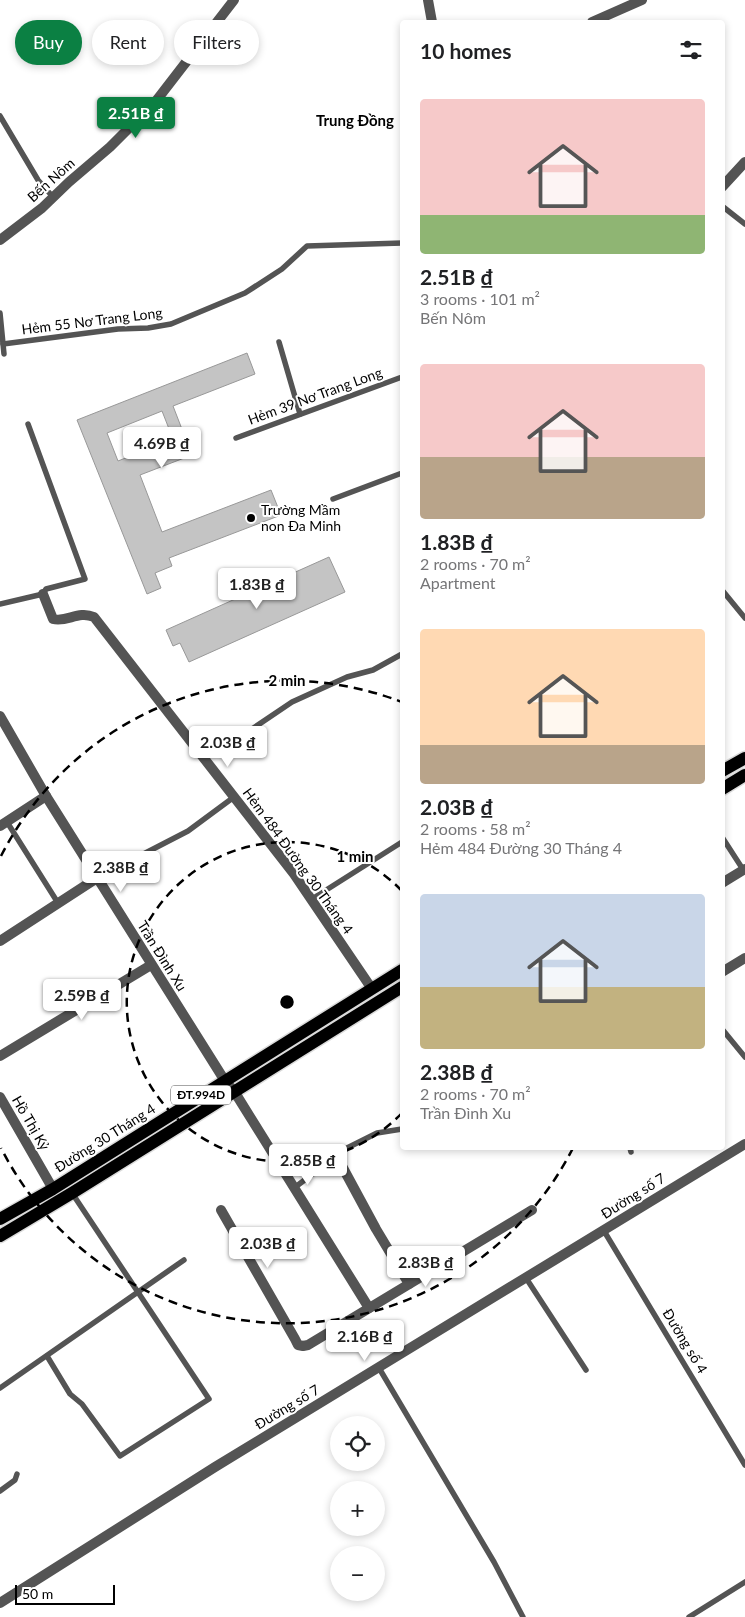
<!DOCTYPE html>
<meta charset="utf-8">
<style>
:root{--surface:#fff;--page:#f6f6f6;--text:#202124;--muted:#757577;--accent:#0b8043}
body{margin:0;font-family:Lato,sans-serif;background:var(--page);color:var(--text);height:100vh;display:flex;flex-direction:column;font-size:19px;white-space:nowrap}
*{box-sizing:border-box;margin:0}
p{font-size:16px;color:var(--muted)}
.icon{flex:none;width:28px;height:28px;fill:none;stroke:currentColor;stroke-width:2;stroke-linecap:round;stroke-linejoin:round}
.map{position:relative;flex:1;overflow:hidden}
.sheet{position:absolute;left:400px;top:20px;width:325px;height:1130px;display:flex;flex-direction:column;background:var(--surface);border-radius:5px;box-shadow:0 2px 8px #0003}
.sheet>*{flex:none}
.hud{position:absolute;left:15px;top:20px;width:310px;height:45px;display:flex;gap:10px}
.tools{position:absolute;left:330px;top:1416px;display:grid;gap:10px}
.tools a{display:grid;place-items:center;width:55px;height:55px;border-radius:50%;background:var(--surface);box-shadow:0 2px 8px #0003;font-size:25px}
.scale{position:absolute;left:15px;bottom:12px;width:100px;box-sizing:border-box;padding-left:5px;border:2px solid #000;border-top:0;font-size:14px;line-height:18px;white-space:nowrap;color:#000;-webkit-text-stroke:4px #fff;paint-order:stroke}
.price{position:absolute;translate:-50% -42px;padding:0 11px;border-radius:5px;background:#fff;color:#222;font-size:16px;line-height:32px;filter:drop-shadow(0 1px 2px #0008)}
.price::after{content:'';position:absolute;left:50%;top:30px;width:15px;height:11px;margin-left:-8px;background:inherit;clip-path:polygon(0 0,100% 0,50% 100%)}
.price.on{background:var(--accent);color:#fff}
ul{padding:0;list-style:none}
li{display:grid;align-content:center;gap:10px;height:265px;padding:0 20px}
li span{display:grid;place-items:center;height:155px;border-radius:5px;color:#555}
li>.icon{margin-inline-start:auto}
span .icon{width:90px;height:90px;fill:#fffc;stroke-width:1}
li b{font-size:21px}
h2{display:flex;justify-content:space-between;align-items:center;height:60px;padding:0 20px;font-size:21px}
.pill{padding:0 18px;border-radius:22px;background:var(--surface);box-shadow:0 2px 8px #0003;font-size:18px;line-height:45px}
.pill.on{background:var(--accent);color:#fff}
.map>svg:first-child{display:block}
.building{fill:#c4c4c4;stroke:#989898;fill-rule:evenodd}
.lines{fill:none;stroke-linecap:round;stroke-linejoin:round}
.primary-casing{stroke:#dbdbdb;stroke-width:15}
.service{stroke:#545454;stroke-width:5.5}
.minor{stroke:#545454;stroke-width:10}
.primary{stroke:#000;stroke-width:12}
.ring{fill:none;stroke:#000;stroke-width:2.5;stroke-dasharray:9 6}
.poi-dot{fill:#000;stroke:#fff;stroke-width:2}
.labels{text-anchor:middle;stroke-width:4;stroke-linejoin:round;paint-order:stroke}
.shield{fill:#fff;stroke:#4c4c4c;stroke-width:1}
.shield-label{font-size:12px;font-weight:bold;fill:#000}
.street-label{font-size:14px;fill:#000;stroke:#fff}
.poi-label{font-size:14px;fill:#000;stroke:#fff;text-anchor:start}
.neighbourhood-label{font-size:15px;font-weight:bold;fill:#000;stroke:#fff}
.centre{fill:#000;stroke:#fff;stroke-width:2.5}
.ring-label{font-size:15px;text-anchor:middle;font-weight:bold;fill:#000;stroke:#fff;stroke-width:4;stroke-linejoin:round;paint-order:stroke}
</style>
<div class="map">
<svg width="745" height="1617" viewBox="0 0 745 1617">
<rect width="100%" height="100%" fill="#fff"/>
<g class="building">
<path d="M247 353 255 374 173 406 192 455 140 475 162 532 271 490 281 515 169 558 172 566 155 573 161 588 147 594 77 420ZM162 411 173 439 118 461 107 433Z"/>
<path d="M329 557 345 592 189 662 180 643 173 646 166 630Z"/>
</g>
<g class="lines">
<g class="primary-casing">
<g id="primary">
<path d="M722 771 745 758"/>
<path d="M722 789 745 775"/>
<path d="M0 1219 53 1189 402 970"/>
<path d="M0 1236 72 1193 402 987"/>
</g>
</g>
<g class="service">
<path d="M0 116 38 180 53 197"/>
<path d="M722 206 745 224"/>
<path d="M0 313 4 354"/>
<path d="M279 342 300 414"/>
<path d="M3 344 118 329 148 328 171 324 245 293 282 269 307 246 402 243"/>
<path d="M236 438 402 377"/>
<path d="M333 499 402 473"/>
<path d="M722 590 745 618"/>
<path d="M0 604 43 594 46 589 85 579 28 424"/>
<path d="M203 757 246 733 292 702 347 677 373 670 402 654"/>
<path d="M7 822 58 903"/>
<path d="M722 837 744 871"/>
<path d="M97 878 188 831 234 797"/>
<path d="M312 899 402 842"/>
<path d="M722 1029 745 1057"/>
<path d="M630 1148 631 1152"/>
<path d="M294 1188 347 1148 377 1133 402 1129"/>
<path d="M604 1231 745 1465"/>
<path d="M526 1278 586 1370"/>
<path d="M47 1356 70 1394 82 1404 120 1456 209 1399 72 1193"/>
<path d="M379 1368 494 1562 523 1617"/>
<path d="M0 1388 184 1260"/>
<path d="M0 1491 15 1480 17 1474"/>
<path d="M689 1617 745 1582"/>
</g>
<g class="minor">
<path d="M428 0 432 22"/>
<path d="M592 22 642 0"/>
<path d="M722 187 745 162"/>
<path d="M0 240 42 208 69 182 110 147 156 101 234 0"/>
<path d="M43 594 53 619C67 623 78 610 94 617L294 874 372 989"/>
<path d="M0 716 46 796 225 1081 234 1091 369 1308"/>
<path d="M0 826 46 796"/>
<path d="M722 883 745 869"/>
<path d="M0 941 97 878"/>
<path d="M722 972 745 958"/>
<path d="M0 1056 151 965"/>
<path d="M0 1097 53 1189"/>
<path d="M336 1155 376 1229 409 1284"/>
<path d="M221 1210 295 1339 298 1345 303 1346 308 1345 532 1210"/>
<path d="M0 1603 215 1467 745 1144"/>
</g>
<use href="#primary" class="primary"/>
</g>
<g class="ring">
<path d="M402 1113A160 160 0 1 1 402 891"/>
<path d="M573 1148A321 321 0 0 1 1 1148M1 856A321 321 0 0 1 402 702"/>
</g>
<circle class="poi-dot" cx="251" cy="518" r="5"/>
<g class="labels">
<rect class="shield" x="171" y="1085.5" width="60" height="19" rx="4"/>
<g class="shield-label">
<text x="201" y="1099">ĐT.994D</text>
</g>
<g class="street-label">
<text transform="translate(51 180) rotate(-42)" y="5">Bến Nôm</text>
<text transform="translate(92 321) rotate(-7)" y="5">Hẻm 55 Nơ Trang Long</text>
<text transform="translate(315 396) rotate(-20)" y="5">Hẻm 39 Nơ Trang Long</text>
<text transform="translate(298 861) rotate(54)" y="5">Hẻm 484 Đường 30 Tháng 4</text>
<text transform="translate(162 956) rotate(58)" y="5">Trần Đình Xu</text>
<text transform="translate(31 1123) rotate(60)" y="5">Hồ Thị Kỷ</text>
<text transform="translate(105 1138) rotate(-32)" y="5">Đường 30 Tháng 4</text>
<text transform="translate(633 1196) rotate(-32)" y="5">Đường số 7</text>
<text transform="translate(685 1341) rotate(59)" y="5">Đường số 4</text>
<text transform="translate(287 1407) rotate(-31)" y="5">Đường số 7</text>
</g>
<g class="poi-label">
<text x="261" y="515">Trường Mầm<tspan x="261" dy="16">non Đa Minh</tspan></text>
</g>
<g class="neighbourhood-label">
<text x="355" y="126">Trung Đồng</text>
</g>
</g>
<circle cx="287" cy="1002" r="8" class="centre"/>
<g class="ring-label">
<text x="287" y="686">2 min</text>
<text x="355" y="862">1 min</text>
</g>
</svg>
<div class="tools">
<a><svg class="icon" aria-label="locate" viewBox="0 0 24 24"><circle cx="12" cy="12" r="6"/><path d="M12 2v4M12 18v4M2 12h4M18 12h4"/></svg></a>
<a>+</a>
<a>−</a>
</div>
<div class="scale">50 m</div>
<b class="price on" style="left:136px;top:139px">2.51B ₫</b>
<b class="price" style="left:162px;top:469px">4.69B ₫</b>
<b class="price" style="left:257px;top:610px">1.83B ₫</b>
<b class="price" style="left:228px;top:768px">2.03B ₫</b>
<b class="price" style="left:121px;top:893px">2.38B ₫</b>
<b class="price" style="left:82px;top:1021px">2.59B ₫</b>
<b class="price" style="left:308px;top:1186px">2.85B ₫</b>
<b class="price" style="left:268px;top:1269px">2.03B ₫</b>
<b class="price" style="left:426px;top:1288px">2.83B ₫</b>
<b class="price" style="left:365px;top:1362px">2.16B ₫</b>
<div class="hud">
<a class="pill on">Buy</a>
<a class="pill">Rent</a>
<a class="pill">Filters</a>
</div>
<section class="sheet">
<h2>10 homes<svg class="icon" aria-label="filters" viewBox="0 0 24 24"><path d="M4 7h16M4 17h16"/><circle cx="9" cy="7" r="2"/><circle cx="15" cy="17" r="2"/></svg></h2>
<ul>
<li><span style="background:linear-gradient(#f6c9c9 75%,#8fb573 0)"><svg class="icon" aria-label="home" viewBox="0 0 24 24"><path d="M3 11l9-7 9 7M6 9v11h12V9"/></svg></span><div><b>2.51B ₫</b><p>3 rooms · 101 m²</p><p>Bến Nôm</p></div></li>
<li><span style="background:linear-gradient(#f6c9c9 60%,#b9a48a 0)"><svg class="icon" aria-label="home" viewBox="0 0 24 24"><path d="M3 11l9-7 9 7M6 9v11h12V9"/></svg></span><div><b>1.83B ₫</b><p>2 rooms · 70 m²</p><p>Apartment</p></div></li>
<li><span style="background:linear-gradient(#ffd9b3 75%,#b9a48a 0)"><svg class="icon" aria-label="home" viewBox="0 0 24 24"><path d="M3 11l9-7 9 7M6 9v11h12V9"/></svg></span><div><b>2.03B ₫</b><p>2 rooms · 58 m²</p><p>Hẻm 484 Đường 30 Tháng 4</p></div></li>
<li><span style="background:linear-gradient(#c9d6e8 60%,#c2b280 0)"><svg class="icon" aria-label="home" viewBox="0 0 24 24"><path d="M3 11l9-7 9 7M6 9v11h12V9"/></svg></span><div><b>2.38B ₫</b><p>2 rooms · 70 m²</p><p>Trần Đình Xu</p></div></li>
</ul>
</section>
</div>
